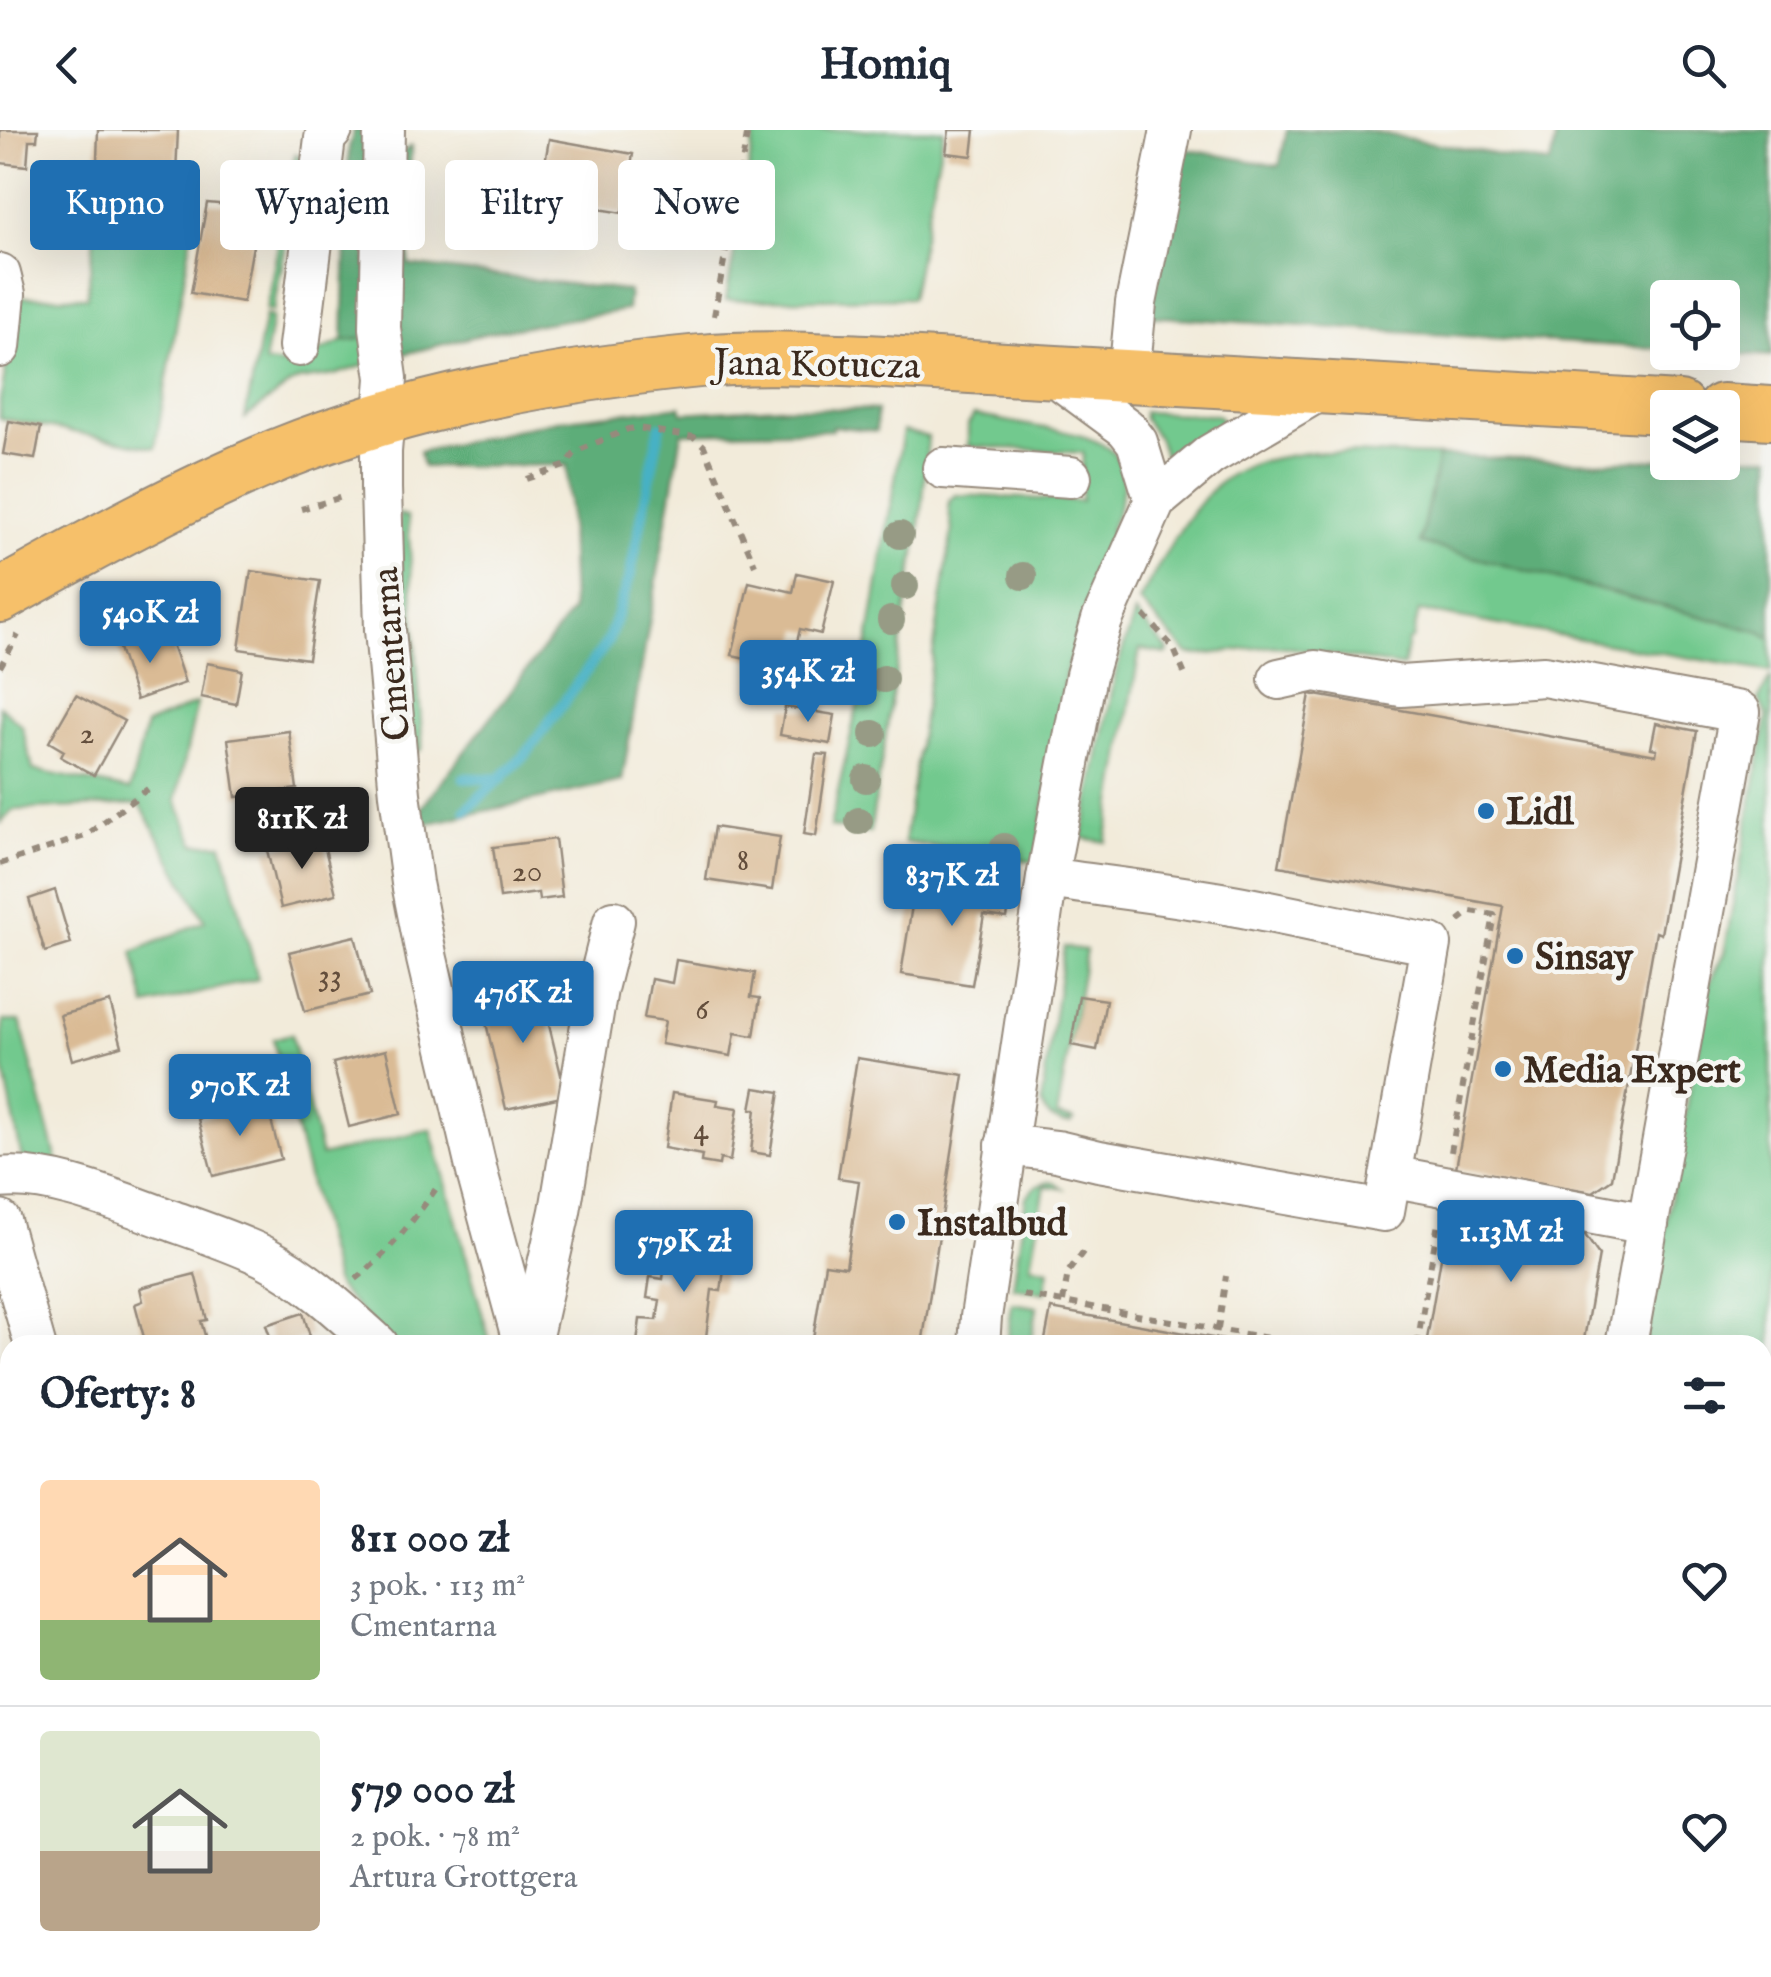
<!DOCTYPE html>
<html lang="pl">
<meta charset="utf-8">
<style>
:root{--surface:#fff;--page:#f6f6f7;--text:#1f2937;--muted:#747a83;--line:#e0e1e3;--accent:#1f6fb2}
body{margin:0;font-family:"IM FELL English",serif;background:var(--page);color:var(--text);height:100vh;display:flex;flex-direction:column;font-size:38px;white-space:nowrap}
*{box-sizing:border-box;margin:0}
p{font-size:32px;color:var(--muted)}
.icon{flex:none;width:55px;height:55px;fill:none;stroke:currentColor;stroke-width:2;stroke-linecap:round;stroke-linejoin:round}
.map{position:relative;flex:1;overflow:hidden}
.details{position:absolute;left:0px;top:1205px;width:1772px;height:642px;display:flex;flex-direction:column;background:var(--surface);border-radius:30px 30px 0 0;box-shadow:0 10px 40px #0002}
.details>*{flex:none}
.top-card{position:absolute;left:30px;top:30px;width:1000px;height:90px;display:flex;gap:20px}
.controls{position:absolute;left:1650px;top:150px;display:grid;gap:20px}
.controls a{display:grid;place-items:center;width:90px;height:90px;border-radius:10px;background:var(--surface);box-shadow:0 10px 40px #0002;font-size:50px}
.price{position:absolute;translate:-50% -85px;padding:0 22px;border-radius:10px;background:var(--accent);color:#fff;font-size:32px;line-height:65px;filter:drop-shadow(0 2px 5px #0008)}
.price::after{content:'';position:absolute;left:50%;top:60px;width:30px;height:22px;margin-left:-15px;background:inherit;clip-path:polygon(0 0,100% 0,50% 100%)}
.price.current{background:#222;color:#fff}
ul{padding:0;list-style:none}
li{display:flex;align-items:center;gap:30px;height:250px;padding:0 40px}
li+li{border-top:2px solid var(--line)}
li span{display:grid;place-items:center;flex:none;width:280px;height:200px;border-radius:10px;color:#555}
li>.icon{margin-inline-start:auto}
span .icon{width:120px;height:120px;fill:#fffc;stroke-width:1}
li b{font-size:42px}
h2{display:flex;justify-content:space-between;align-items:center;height:120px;padding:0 40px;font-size:42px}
.chip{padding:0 35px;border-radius:10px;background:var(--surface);box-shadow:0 10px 40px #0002;font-size:35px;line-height:90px}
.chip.current{background:var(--accent);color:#fff}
header{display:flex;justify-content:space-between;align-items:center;height:130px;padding:0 40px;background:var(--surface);font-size:45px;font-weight:700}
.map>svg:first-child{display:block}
.green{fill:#72c98e;stroke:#567a56;stroke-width:2.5}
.forest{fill:#5dad79;stroke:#4c6c4c;stroke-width:2.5}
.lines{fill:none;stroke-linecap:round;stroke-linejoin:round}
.stream{stroke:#46b1c4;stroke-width:11}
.building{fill:#dabb95}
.minor-casing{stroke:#968a7c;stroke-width:44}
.major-casing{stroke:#968a7c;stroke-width:56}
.path{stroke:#968a7c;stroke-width:6;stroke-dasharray:8 8;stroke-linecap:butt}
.minor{stroke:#fff;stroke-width:40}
.major{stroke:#f6c06b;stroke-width:52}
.tree{fill:#979b85}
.poi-dot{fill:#1f6fb2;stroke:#f6f6f2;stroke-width:4}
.labels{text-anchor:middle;stroke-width:9;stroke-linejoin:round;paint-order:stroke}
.number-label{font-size:32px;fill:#634e3c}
.street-label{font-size:38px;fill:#3b2a1e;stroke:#f6f6f2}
.poi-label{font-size:38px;font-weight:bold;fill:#3b2a1e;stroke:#f6f6f2;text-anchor:start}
</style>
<header><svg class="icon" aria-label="back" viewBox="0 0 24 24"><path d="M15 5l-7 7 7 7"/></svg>Homiq<svg class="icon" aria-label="search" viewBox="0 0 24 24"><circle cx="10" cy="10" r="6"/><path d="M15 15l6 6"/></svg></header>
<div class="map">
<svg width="1771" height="1847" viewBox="0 0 1771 1847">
<rect width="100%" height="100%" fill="#f6f6f2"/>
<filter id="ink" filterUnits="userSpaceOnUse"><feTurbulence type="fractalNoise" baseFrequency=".01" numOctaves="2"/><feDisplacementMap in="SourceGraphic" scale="20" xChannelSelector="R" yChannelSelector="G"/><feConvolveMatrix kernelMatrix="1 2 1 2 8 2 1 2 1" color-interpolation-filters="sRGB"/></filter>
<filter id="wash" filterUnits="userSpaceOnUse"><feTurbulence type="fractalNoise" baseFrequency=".0048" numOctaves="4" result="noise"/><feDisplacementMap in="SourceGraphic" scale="40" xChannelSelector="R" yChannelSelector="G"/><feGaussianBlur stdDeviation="2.25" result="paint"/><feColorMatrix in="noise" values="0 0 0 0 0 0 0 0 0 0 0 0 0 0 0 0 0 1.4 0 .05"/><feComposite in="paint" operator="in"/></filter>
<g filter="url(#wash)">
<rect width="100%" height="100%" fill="#f2ebda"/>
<g class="green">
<path d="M755 0H944L911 168 726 170Z"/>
<path d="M295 24 302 29 273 181 266 180Z"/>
<path d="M99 67 166 68 171 76 196 80 155 318 0 288V271L19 167H87Z"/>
<path d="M265 185 272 187 264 233 288 235 343 211 368 208V234L334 245 299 250 289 255 245 288Z"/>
<path d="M1143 282 1217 285 1222 290 1220 295 1170 329H1166L1158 308 1144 289Z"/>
<path d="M974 285C1000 290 1025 295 1051 299 1121 311 1139 332 1110 400L1119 405 1087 473 1066 543 1036 732 904 712 952 400 949 381 950 370 956 365 1081 371 1083 323 968 316V295Z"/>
<path d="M903 301 928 307 922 380 870 703 830 697 858 573Z"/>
<path d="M1313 322 1438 326 1420 413 1761 502 1771 509V542L1419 481 1413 508 1408 511 1403 537 1286 517 1273 516 1200 525 1188 524 1139 471C1162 431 1195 362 1237 341 1260 329 1287 326 1313 322Z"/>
<path d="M399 384 407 387 408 391 422 608V619L414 624 409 622Z"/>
<path d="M1135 483 1168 520 1167 524 1140 519 1106 712 1082 708 1117 537Z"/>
<path d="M1771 546V1663H1762V1215H1644L1709 854 1724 823 1767 587 1759 569Z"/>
<path d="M197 573 176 670 195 714H222L258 849 146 876 133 822 205 791 140 674 13 680 0 694V576L22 596 33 640 130 660 146 595Z"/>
<path d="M1064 817 1086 820 1057 986 1074 990 1071 993C1057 993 1045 987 1041 973Z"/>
<path d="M3 891H20L58 1035 23 1034 2 930Z"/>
<path d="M291 904 321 1026 431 999 491 1215H392L336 1156 273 909Z"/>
<path d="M1048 1052H1054L1062 1058 1045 1056 1031 1135 1049 1139 1045 1163 1013 1157 1026 1067 1035 1057Z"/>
<path d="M1012 1173 1037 1177 1031 1215H1007Z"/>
<path d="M10 1574V1838H81L42 1847H0V1576Z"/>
<path d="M1763 1707H1771V1847H1585L1586 1838H1762Z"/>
</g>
<g class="forest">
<path d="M354 0H365L368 208 343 211 349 17Z"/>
<path d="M1287 0H1362L1550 34 1557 0H1771V226L1721 223 1722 168H1668L1667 219 1145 186 1179 18 1279 36Z"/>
<path d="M411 16 409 135 629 161 627 180 496 201 397 226 393 29Z"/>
<path d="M681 276 683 283 779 277 877 280 876 301 832 296V300L682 303 622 651 417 696V685L422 677 572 481 567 335 423 337 419 322 557 290Z"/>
<path d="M1438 326 1596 332 1667 329 1668 332H1722L1723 326H1771V509L1761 502 1420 413Z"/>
</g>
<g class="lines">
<g class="stream">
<path d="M464 648 501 649"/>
<path d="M466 680 527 623 608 511 630 446 660 297"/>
</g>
</g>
<g id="blocks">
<g class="building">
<path d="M0 0H38L37 10H29L27 36 0 33Z"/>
<path d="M98 0H178L175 66 96 63Z"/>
<path d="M949 0H975L972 26 946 23Z"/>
<path d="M549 9 633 24 623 83 539 69Z"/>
<path d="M207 73 241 76 244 79 259 82 243 172 191 163Z"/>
<path d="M9 291 41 297 35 329 3 324Z"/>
<path d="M251 441 320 451 308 529 239 519Z"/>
<path d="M797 443 834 451 821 504 800 499 791 538 732 525 749 452 793 462Z"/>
<path d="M144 503 148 515 170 508 185 553 136 570 117 512Z"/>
<path d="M207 533 242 540 236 574 201 567Z"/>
<path d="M1310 564 1656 625 1657 619 1651 618 1656 593 1697 601 1661 804 1656 802 1612 1049 1593 1062 1456 1038 1503 776 1279 736Z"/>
<path d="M76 565 124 591 94 645 61 627 64 621 49 612Z"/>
<path d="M785 577 835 585 830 614 780 605Z"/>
<path d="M289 601 297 659 236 667 228 609Z"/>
<path d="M816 624 828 625 816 706 804 704Z"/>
<path d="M714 697 780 707 772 760 706 750Z"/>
<path d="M322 706 336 764 281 778 267 720Z"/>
<path d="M555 709 562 767 539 770 538 763 500 768 493 717Z"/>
<path d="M970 745 1013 752 1007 788 984 785 972 855 901 844 915 757 966 766Z"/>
<path d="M55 760 71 814 45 822 29 769Z"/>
<path d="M355 806 370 865 305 881 289 822Z"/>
<path d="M676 830 755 843 751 867 760 868 754 906 735 903 731 926 661 914 665 891 644 888 651 849 672 853Z"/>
<path d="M539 853 566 966 506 979 480 867Z"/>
<path d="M1079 866 1106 870 1097 920 1071 915Z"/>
<path d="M110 872 122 916 72 930 60 885Z"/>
<path d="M386 920 401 984 349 997 333 933Z"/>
<path d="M857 928 964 945 922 1215H812L825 1134 846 1137 859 1051 838 1048Z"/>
<path d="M755 958 780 962 770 1025 751 1022 756 979H751Z"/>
<path d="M672 963 718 970 717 975 738 978 730 1031 720 1029 719 1035 701 1032 702 1025 664 1018Z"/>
<path d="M266 971 281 1029 213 1046 198 989Z"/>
<path d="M1449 1081 1585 1105 1599 1125 1583 1215H1426Z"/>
<path d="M668 1111 727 1119 721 1161 712 1160 705 1215 637 1213 640 1189 657 1190 660 1170 647 1168 650 1147 663 1149Z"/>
<path d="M195 1144 207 1190 201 1191 207 1213 198 1215H146L135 1174 143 1171 140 1158Z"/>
<path d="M1051 1179 1241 1213V1215H1044Z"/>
<path d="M303 1183 310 1206 282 1215H273L266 1195Z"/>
<path d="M0 1474 9 1506 0 1508Z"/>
<path d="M327 1838H386L389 1847H330Z"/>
<path d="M1130 1838H1182L1181 1847 1130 1841Z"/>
<path d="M1545 1838H1584L1583 1847H1544Z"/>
</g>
</g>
</g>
<g filter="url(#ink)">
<use href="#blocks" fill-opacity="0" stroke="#968a7c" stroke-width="2.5"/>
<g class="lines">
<g class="minor-casing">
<g id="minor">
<path d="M384 0 380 198 387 248 381 322V358L385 500 400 664 412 753 427 829 478 1046 524 1215"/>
<path d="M0 144 5 164 0 217"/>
<path d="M299 216 325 8 332 0"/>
<path d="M1050 242 1126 298 1137 312 1155 371"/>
<path d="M1129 247 1136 173 1171 0"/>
<path d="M943 338 1071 347"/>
<path d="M1279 549 1315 541 1401 556 1544 546 1740 582 1626 1215"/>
<path d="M1006 1015 1057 1021 1099 1031 1384 1081 1431 814C1364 803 1298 787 1232 775 1171 764 1109 757 1047 748"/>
<path d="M1390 1046 1648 1094"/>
<path d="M0 1048C51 1042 122 1073 170 1090 201 1101 234 1112 263 1126 306 1148 343 1183 378 1215"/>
<path d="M0 1091 35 1215"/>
<path d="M530 1215 560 1081 597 859 614 791"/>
<path d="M979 1215 981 1187 1047 748 1086 545 1102 490 1155 371 1210 325 1327 256"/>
<path d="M1762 1680H1771"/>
<path d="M202 1838 205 1847"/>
<path d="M713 1838 716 1847"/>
<path d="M1360 1847 1361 1838"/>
</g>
</g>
<g class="major-casing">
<g id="major">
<path d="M1722 280 1771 283"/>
<path d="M0 466C91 415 182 365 278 325 413 271 556 245 700 231 755 226 812 229 867 231L1679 278"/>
</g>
</g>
<g class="path">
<path d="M714 186 748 0"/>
<path d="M527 349 567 335 574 324 582 319 628 299 638 298 694 307 704 316 755 435"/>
<path d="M301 379 346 366"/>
<path d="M1144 485 1173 517 1185 545"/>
<path d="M0 537 18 505"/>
<path d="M0 734 85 706 149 658"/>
<path d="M1451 1022 1494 785 1471 781 1457 792"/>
<path d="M356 1149C389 1123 416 1087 440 1053"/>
<path d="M1023 1165 1308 1215"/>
<path d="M1063 1172 1068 1142 1083 1122"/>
<path d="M1218 1199 1226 1146"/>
<path d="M1417 1215 1438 1093"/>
<path d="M1704 1838 1714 1847"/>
<path d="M1603 1847 1604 1838"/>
</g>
<use href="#minor" class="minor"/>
<use href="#major" class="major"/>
</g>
<g class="tree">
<circle cx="900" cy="405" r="14"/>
<circle cx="1023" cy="446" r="14"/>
<circle cx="905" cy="456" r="14"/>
<circle cx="891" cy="490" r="14"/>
<circle cx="884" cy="549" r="14"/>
<circle cx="873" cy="604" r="14"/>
<circle cx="866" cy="649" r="14"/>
<circle cx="859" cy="691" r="14"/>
<circle cx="1004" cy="717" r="14"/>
</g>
</g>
<g class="poi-dot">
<circle cx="1486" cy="681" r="10"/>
<circle cx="1515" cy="826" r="10"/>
<circle cx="1503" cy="939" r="10"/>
<circle cx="897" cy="1092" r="10"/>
</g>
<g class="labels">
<g class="number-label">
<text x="87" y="613">2</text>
<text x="743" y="740">8</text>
<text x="527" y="751">20</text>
<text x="330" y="855">33</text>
<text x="702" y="889">6</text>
<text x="701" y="1009">4</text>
</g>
<g class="street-label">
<text transform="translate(817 233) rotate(1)" y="13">Jana Kotucza</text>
<text transform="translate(390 524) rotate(-94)" y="13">Cmentarna</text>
</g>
<g class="poi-label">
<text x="1506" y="694">Lidl</text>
<text x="1535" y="839">Sinsay</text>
<text x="1523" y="952">Media Expert</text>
<text x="917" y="1105">Instalbud</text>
</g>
</g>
</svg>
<div class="controls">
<a><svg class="icon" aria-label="locate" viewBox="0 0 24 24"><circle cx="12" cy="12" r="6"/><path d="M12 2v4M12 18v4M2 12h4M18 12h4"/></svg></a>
<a><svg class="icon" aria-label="layers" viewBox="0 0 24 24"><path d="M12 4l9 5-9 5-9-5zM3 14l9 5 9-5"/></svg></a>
</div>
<b class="price" style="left:150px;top:536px">540K zł</b>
<b class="price" style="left:808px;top:595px">354K zł</b>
<b class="price current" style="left:302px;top:742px">811K zł</b>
<b class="price" style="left:952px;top:799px">837K zł</b>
<b class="price" style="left:523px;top:916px">476K zł</b>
<b class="price" style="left:240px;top:1009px">970K zł</b>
<b class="price" style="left:1511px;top:1155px">1.13M zł</b>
<b class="price" style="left:684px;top:1165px">579K zł</b>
<div class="top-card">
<a class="chip current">Kupno</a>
<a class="chip">Wynajem</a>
<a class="chip">Filtry</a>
<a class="chip">Nowe</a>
</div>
<section class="details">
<h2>Oferty: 8<svg class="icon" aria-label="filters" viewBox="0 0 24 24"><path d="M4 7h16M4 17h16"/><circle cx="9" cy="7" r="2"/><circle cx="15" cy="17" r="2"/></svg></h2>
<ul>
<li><span style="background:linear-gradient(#ffd9b3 70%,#8fb573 0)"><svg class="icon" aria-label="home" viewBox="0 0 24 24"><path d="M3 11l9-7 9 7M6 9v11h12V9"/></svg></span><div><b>811 000 zł</b><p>3 pok. · 113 m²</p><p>Cmentarna</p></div><svg class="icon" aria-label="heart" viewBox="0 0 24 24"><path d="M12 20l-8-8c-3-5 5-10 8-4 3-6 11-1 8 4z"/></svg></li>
<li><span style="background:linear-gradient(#dfe7d0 60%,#b9a48a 0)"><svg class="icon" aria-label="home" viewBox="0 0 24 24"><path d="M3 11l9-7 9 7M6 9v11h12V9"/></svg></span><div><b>579 000 zł</b><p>2 pok. · 78 m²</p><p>Artura Grottgera</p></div><svg class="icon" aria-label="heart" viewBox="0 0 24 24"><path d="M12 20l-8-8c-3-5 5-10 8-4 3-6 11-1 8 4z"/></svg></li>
</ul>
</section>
</div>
